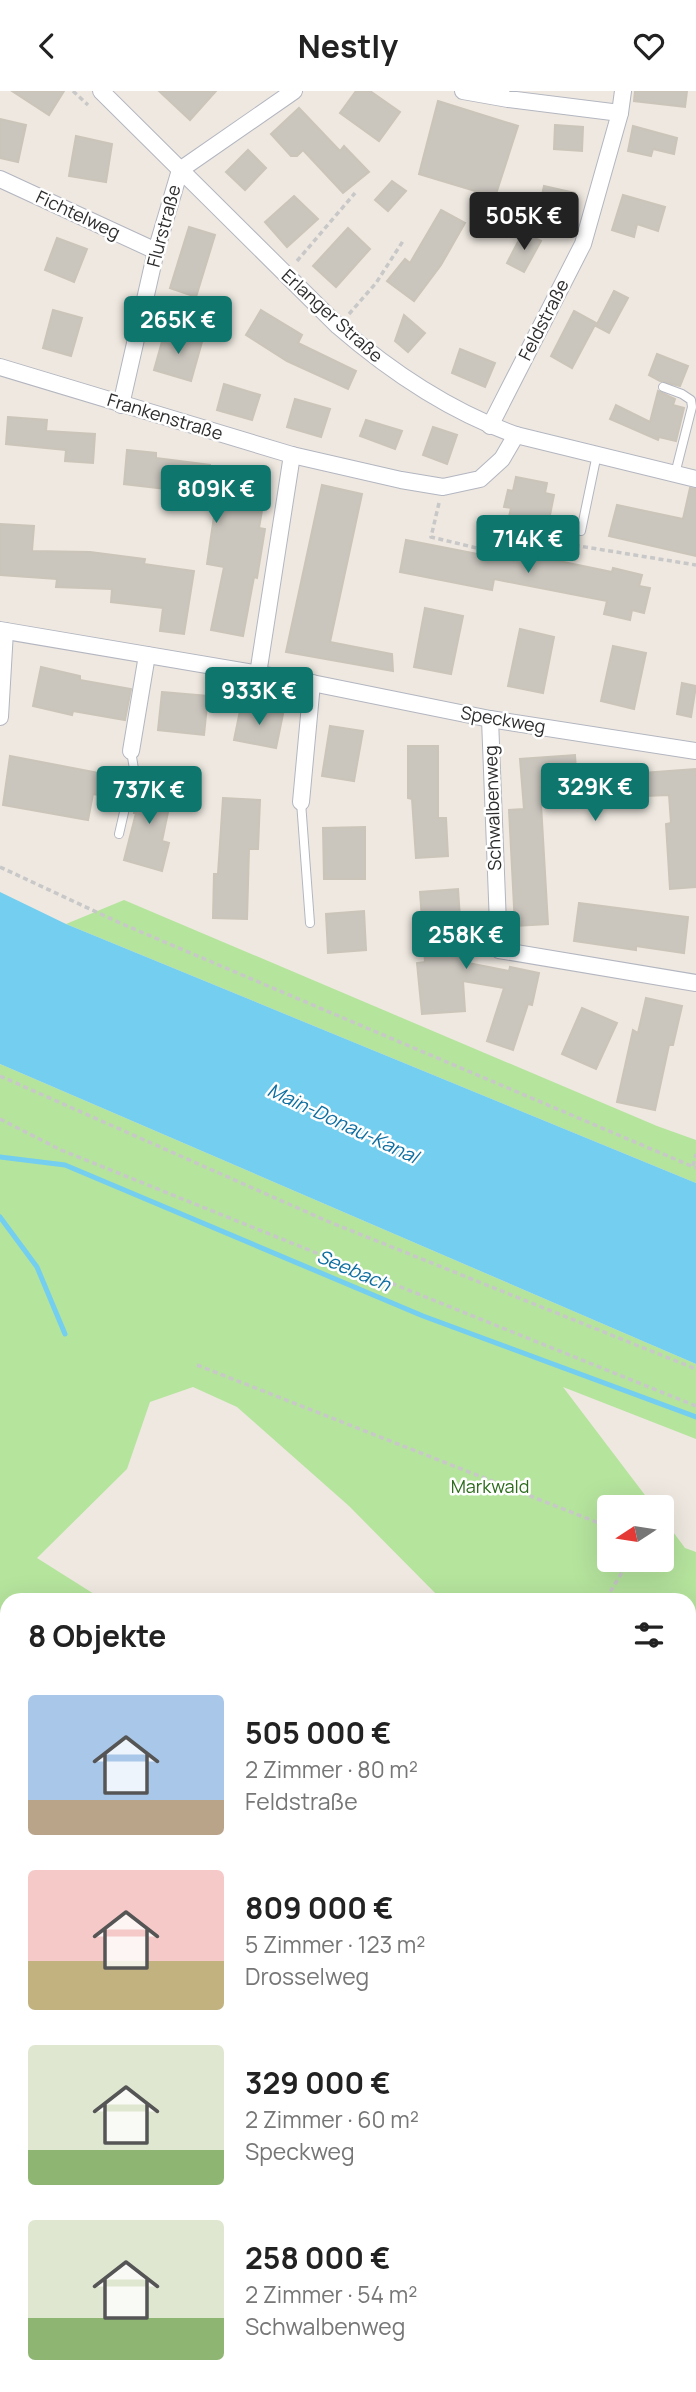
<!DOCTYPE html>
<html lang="de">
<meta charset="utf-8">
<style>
:root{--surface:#fff;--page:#f2f2f2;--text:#222;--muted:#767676;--accent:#0f766e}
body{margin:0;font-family:Manrope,sans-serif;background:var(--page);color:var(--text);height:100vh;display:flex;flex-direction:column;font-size:26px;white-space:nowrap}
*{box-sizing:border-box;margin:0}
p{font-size:23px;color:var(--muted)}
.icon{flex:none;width:38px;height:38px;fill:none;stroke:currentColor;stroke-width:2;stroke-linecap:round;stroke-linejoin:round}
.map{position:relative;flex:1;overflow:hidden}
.drawer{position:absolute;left:0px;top:1502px;width:696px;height:800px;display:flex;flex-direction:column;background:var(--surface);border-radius:21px 21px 0 0;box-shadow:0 7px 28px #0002}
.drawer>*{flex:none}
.needle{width:46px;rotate:258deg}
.fabs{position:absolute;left:597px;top:1404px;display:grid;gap:14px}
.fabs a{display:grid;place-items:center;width:77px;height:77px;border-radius:7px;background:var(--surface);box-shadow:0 7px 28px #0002;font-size:35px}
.price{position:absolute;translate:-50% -60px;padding:0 16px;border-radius:7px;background:var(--accent);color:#fff;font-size:23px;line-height:46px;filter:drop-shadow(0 2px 4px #0008)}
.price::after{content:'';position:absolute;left:50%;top:42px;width:21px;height:16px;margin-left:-10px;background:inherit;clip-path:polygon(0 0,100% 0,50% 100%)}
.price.on{background:#222;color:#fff}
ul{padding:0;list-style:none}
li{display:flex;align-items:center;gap:21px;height:175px;padding:0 28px}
li span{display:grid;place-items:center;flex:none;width:196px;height:140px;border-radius:7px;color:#555}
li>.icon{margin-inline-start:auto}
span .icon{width:84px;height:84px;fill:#fffc;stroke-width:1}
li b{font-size:30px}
h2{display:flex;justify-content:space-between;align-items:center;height:84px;padding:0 28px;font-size:30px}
header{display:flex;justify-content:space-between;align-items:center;height:91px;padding:0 28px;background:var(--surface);font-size:32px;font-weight:700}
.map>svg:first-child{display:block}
.green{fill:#b5e49d}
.water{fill:#74ceef}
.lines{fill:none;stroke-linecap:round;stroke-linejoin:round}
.stream{stroke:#74ceef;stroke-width:5}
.building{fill:#cac6be;stroke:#cac4b9;stroke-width:2}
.lane-casing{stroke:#b3b6c0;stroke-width:10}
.street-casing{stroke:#b3b6c0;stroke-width:18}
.secondary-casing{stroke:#b3b6c0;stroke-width:24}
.path{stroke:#c8c8c8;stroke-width:3.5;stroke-dasharray:5 3.5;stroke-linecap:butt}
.lane{stroke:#fff;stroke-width:8}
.street{stroke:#fff;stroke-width:16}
.secondary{stroke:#fff;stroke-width:23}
.labels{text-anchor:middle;stroke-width:5;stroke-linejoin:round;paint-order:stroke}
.street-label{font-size:18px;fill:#2d2d2d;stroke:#fff}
.park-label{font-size:18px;fill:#2c6b1b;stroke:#fff}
.water-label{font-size:19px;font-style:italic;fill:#0e6ea0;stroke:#fff}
</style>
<header><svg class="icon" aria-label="back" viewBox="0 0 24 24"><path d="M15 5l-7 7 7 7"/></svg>Nestly<svg class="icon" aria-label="heart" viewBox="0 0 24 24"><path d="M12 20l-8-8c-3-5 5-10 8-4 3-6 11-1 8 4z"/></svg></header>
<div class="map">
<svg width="696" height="2301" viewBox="0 0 696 2301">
<rect width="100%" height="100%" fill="#eee8e0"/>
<g class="green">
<path d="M124 809 657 1035 696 1049V1092L66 833Z"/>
<path d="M0 973 696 1273V1348L563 1296 654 1416H609V1468H662V1426L685 1457 696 1461V2009L690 2005V1508H441L349 1415 237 1316 193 1296 150 1311 127 1378 37 1467 102 1508H7V1627H0Z"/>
<path d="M7 2294H380L385 2301H4Z"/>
</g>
<g class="water">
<path d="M0 801 66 833 696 1092V1273L0 973Z"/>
<path d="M36 2294H348L355 2301H31Z"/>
</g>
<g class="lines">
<g class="stream">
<path d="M0 1066 65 1074 423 1225 696 1326"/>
<path d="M0 1126 37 1176 65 1243"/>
</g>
</g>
<g class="building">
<path d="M12 0H64L49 24Z"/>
<path d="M159 0H216L190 29Z"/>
<path d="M356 0H370L400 21 379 50 340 22Z"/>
<path d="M635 0H687L685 16 634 10Z"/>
<path d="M438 10 518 35 495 106 419 83Z"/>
<path d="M299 17 340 60 344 55 369 81 343 102 303 59 297 65H291L271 43Z"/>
<path d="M0 28 26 34 18 71 0 67Z"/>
<path d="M555 34 583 36 582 60 554 58Z"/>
<path d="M633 35 677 47 674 63 653 58 651 65 628 60Z"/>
<path d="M76 45 112 53 106 91 69 85Z"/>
<path d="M248 59 266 77 245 99 226 81Z"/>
<path d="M392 90 406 100 388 120 375 109Z"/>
<path d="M544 95 575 102 570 125 539 118Z"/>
<path d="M623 104 665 116 658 140 637 133 634 146 612 139Z"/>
<path d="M294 105 318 128 287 156 265 131Z"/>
<path d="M441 119 465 132 441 174 414 210 387 190 405 168 410 172Z"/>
<path d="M189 136 215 144 196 206 170 197Z"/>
<path d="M348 137 370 158 336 196 313 175Z"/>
<path d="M523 141 541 150 524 181 507 172Z"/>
<path d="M57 147 87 158 74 191 45 179Z"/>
<path d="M614 200 628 207 609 242 596 235Z"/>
<path d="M53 219 82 227 71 265 43 257Z"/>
<path d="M261 219 302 244 298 252 356 280 348 298 287 270 246 244Z"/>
<path d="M574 220 596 232 572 277 551 265Z"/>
<path d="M404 224 425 242 408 261 395 250Z"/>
<path d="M165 240 202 251 191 290 154 279Z"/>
<path d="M460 258 495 272 485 296 452 282Z"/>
<path d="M657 263 688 275 680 295 660 290 649 284Z"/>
<path d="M224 293 260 304 252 329 217 319Z"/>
<path d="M658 300 675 308 673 314 684 317 676 350 659 346 658 349 610 328 616 314 650 331Z"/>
<path d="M295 308 330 318 321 346 287 336Z"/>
<path d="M8 326 47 329 46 340 95 343 93 372 65 370 66 359 6 353Z"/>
<path d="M366 329 402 340 395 358 360 345Z"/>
<path d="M433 336 457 344 447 373 423 364Z"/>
<path d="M127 359 156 362V367L210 374V380L267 390 259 437 265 438 257 487 254 486 243 545 211 539 224 476 207 473 216 412 174 406 175 399 124 393Z"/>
<path d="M516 386 547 392 545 402 554 404 549 429 537 427 536 436 508 430 511 417 504 416 508 399 513 400Z"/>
<path d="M322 394 362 403 330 551 392 563 393 580 286 561Z"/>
<path d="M690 397 696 398V465L609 445 617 414 683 428Z"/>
<path d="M0 433 34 435 32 460 90 461 145 468 144 473 194 480 184 543 160 540 163 517 111 511 112 498 56 496 57 488 0 484Z"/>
<path d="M406 449 498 467 500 458 612 481 613 477 642 484 639 495 650 497 644 522 632 519 630 529 604 523 607 510 494 488 492 499 400 481Z"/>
<path d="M425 517 463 525 451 583 414 576Z"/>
<path d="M520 538 554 546 543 602 508 595Z"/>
<path d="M613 555 646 562 634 618 601 610Z"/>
<path d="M41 576 80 585V589L131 598 125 629 73 620 72 624 33 615Z"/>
<path d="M682 592 696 595 691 626 677 623Z"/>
<path d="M162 601 208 605 204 644 158 639Z"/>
<path d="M241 615 283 623 276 657 234 649Z"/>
<path d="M330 635 363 640 354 690 322 685Z"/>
<path d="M408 655H438V727H446L448 765 416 767 412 708 408 707Z"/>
<path d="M575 664 576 679 641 676 642 682 696 678V796L670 798 666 733 671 732 669 704 595 707V692L540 696 548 833 515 835 509 719 524 718 520 668Z"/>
<path d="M10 665 125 687 120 708 93 703 88 729 3 714Z"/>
<path d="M138 689 173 697 162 750 169 752 162 780 124 769 136 722H134L136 711H133Z"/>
<path d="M223 707 260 709 258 758H249L247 828 213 827 214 783H218Z"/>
<path d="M365 736V788H324L323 737Z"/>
<path d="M458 798 463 871 509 880 510 876 539 882 532 914 528 913 513 959 487 950 504 897 463 890 465 920 422 923 417 872 425 871 420 801Z"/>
<path d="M579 812 688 826 684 862 636 855V859L574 850Z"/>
<path d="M364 820 366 859 328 862 326 823Z"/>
<path d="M646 907 682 915 673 954H669L655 1019 617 1011 633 939 638 942Z"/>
<path d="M582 917 617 932 596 978 562 963Z"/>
</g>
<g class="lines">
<g class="lane-casing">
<g id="lane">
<path d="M663 296 682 303 691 309 692 316 675 383"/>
<path d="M581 440 597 363"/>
<path d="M301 711 310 832"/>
<path d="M119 743 134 678 131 660"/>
</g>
</g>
<g class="street-casing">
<g id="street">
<path d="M101 0 338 235C391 281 449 320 516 344L696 388"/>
<path d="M463 0 508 8 620 22"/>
<path d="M0 88 156 160"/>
<path d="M0 276 292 364 401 389 443 396 480 388 502 368 516 344"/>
<path d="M121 314 156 160 180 79 294 0"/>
<path d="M490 335 583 153 620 22 623 0"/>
<path d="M0 539 312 592 490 628 696 660"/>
<path d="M258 583 292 364"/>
<path d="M0 626 5 540"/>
<path d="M490 628 499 859 696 892"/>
<path d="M131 660 147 564"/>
<path d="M301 711 312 592"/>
</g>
</g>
<g class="secondary-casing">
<g id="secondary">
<path d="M0 1620H7"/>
<path d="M690 1799 696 1802"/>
</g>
</g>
<g class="path">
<path d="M73 0 88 14"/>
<path d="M297 170 355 102"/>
<path d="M349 223 376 192 403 150"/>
<path d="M439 412 431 446 481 458 499 442 696 474"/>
<path d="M0 776 120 832 696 1077"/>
<path d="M0 985 327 1130 696 1278"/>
<path d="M0 1028 61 1059 696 1315"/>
<path d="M693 1075 696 1063"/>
<path d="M197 1274 609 1436"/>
<path d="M606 1508 630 1468"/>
<path d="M374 2294 378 2301"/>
</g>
<use href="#lane" class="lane"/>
<use href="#street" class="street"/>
<use href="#secondary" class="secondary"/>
</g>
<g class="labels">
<g class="street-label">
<text transform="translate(78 124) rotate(25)" y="6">Fichtelweg</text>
<text transform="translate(164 135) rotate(-75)" y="6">Flurstraße</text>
<text transform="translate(332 225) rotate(42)" y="6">Erlanger Straße</text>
<text transform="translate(544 229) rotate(-63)" y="6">Feldstraße</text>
<text transform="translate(165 326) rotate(17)" y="6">Frankenstraße</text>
<text transform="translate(503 629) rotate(10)" y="6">Speckweg</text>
<text transform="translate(493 717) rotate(-92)" y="6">Schwalbenweg</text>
</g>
<g class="park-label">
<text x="490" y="1402">Markwald</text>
</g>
<g class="water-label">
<text transform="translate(343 1032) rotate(25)" y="7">Main-Donau-Kanal</text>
<text transform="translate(354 1179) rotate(23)" y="7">Seebach</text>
</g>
</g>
</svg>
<div class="fabs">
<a><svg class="needle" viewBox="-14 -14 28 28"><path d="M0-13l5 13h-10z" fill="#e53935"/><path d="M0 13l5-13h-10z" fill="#767676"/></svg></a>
</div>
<b class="price on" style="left:524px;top:161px">505K €</b>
<b class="price" style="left:178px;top:265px">265K €</b>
<b class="price" style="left:216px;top:434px">809K €</b>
<b class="price" style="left:528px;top:484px">714K €</b>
<b class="price" style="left:259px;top:636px">933K €</b>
<b class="price" style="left:595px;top:732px">329K €</b>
<b class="price" style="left:149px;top:735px">737K €</b>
<b class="price" style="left:466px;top:880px">258K €</b>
<section class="drawer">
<h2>8 Objekte<svg class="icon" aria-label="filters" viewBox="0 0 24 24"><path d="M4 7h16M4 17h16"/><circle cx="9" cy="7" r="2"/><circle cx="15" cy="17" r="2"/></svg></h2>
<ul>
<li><span style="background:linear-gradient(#a9c7e8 75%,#b9a48a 0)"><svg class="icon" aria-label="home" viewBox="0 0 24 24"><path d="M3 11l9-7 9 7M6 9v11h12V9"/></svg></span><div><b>505 000 €</b><p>2 Zimmer · 80 m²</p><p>Feldstraße</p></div></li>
<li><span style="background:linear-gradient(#f6c9c9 65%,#c2b280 0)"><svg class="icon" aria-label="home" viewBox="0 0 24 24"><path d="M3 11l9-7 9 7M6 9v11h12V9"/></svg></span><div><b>809 000 €</b><p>5 Zimmer · 123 m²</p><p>Drosselweg</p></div></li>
<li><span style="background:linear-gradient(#dfe7d0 75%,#8fb573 0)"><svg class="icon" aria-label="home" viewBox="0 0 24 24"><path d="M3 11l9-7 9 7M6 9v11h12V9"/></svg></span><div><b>329 000 €</b><p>2 Zimmer · 60 m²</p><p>Speckweg</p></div></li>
<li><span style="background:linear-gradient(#dfe7d0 70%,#8fb573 0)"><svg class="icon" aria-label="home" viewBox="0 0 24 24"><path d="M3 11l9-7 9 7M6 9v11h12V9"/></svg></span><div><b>258 000 €</b><p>2 Zimmer · 54 m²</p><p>Schwalbenweg</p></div></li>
</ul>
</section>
</div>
